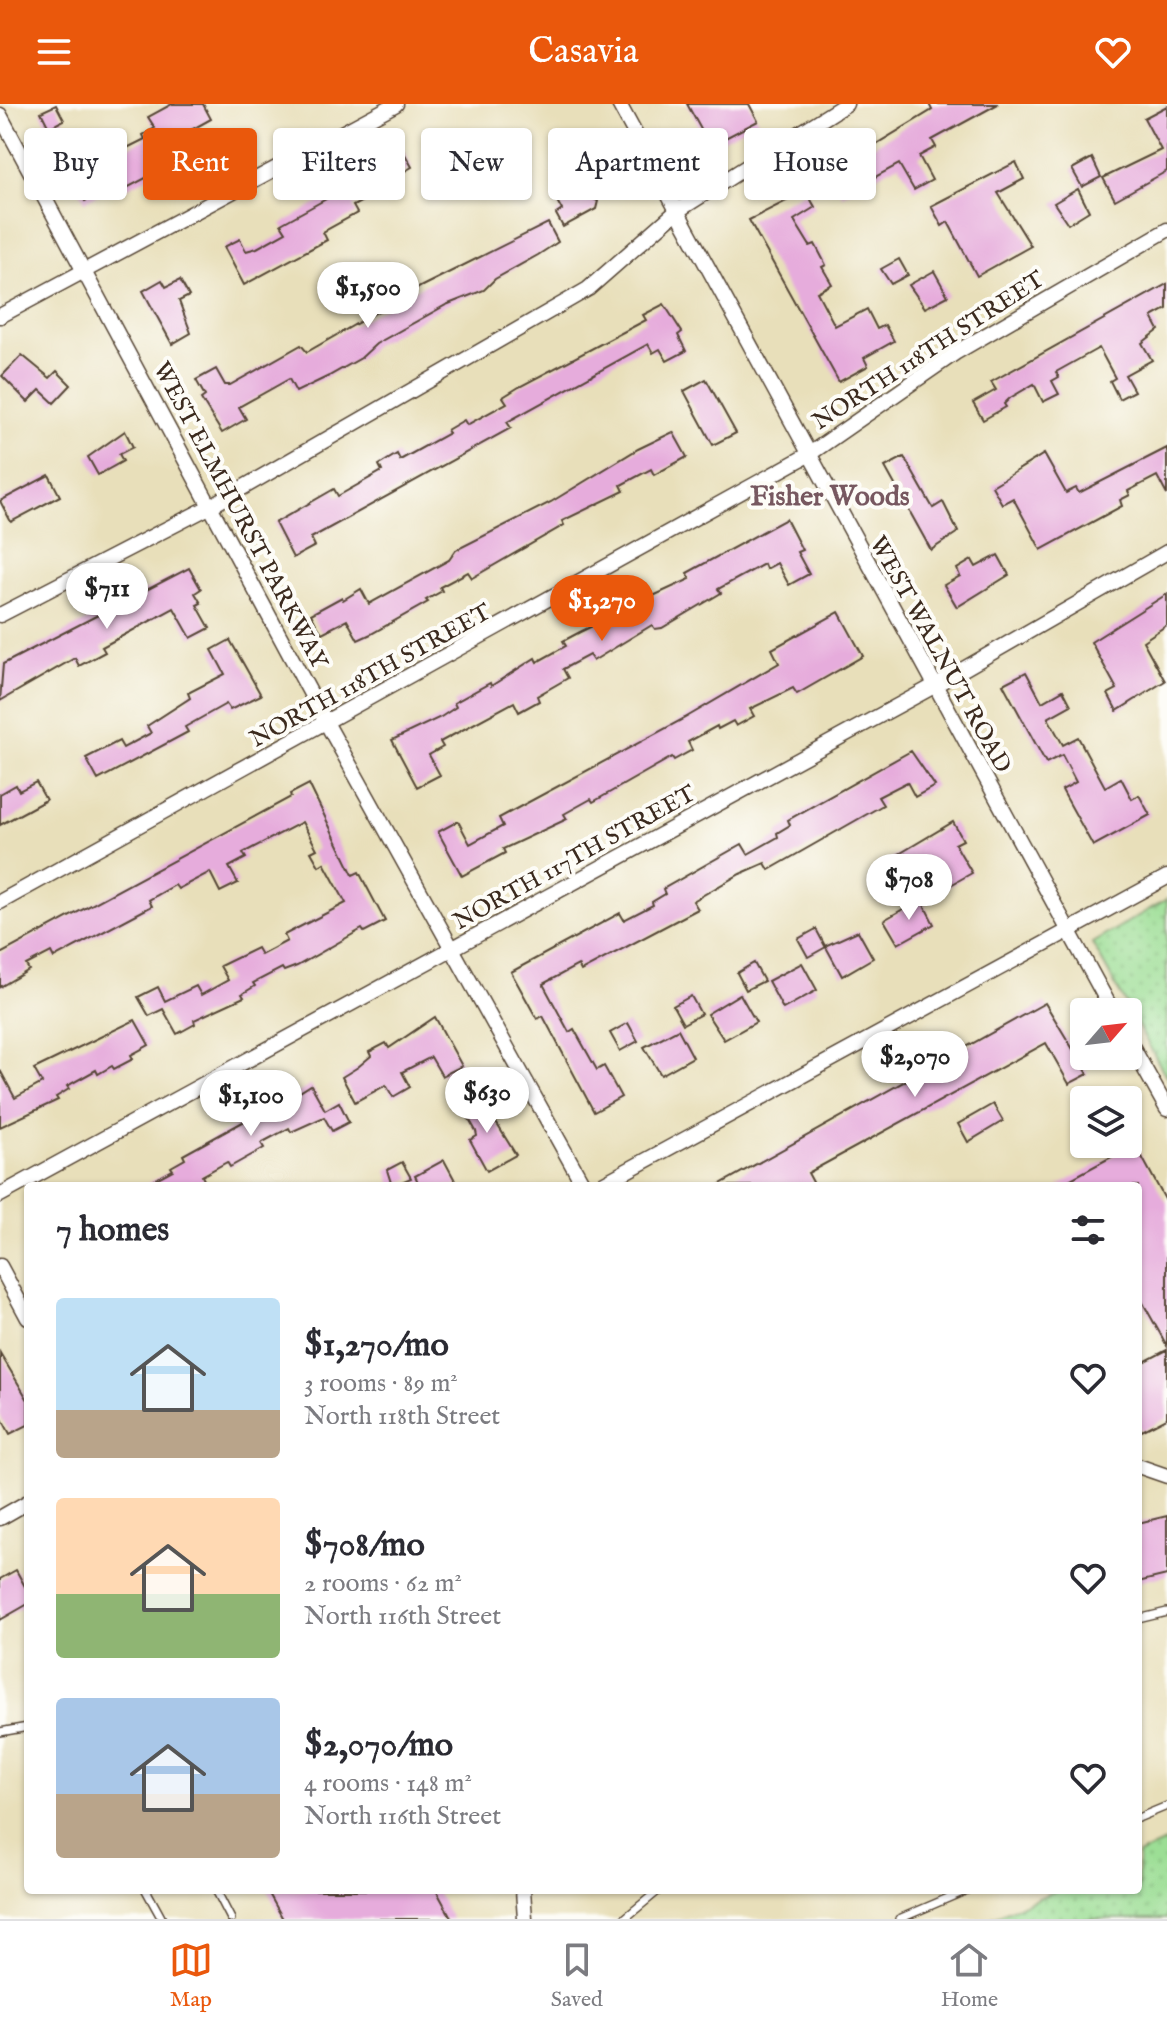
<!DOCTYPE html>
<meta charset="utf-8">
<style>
:root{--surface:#fff;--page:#f2f2f3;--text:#2b2b33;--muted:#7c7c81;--line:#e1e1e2;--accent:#ea580c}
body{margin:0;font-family:"IM FELL English",serif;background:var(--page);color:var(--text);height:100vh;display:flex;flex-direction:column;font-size:30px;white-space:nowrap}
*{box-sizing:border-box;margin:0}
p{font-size:26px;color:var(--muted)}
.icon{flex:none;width:44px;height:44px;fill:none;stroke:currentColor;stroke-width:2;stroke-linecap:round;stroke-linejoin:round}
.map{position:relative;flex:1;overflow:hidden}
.side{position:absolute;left:24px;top:1078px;width:1118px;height:712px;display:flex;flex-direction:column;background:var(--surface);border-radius:8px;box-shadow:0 2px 6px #0004}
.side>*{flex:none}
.banner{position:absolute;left:24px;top:24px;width:1120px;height:72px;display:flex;gap:16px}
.needle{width:52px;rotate:62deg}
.fabs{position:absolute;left:1070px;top:894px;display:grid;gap:16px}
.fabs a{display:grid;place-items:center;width:72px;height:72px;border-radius:8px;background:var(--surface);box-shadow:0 2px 6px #0004;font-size:40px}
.price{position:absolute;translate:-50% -68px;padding:0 18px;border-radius:28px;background:#fff;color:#222;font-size:26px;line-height:52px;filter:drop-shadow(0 2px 4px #0008)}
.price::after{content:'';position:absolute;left:50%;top:48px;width:24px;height:18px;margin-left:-12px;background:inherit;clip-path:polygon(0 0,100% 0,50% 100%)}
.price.active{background:var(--accent);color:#fff}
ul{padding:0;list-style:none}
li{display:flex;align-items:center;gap:24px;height:200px;padding:0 32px}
li span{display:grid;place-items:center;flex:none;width:224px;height:160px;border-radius:8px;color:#555}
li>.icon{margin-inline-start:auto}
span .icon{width:96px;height:96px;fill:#fffc;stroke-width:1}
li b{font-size:34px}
h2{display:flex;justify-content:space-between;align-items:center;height:96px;padding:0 32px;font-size:34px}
.chip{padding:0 28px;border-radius:8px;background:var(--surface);box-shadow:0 2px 6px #0004;font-size:28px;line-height:72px}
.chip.active{background:var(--accent);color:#fff}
header{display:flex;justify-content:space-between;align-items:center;height:104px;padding:0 32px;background:var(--accent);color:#fff;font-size:36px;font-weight:600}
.tabs{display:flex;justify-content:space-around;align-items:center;height:112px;border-top:2px solid var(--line);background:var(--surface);font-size:22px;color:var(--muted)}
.tabs a{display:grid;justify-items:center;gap:4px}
.tabs .active{color:var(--accent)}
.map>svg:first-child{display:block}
.grass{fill:url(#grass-dots);stroke:#6c845a;stroke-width:2}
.building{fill:#e6acdc}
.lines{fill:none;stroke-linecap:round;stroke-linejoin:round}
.service-casing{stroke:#554535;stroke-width:10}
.minor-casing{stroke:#554535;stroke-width:17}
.service{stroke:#fff;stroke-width:7}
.minor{stroke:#fff;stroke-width:14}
.labels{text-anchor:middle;stroke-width:8;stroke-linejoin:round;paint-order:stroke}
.street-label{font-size:24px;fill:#3b2a1e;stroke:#fdfcf7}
.quarter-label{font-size:28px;font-weight:bold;fill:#775860;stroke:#fdfcf7}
</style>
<header><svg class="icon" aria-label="menu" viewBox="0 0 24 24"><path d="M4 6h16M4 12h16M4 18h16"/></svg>Casavia<svg class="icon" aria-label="heart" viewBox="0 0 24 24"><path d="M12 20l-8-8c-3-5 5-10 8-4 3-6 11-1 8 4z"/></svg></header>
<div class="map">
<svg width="1167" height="1815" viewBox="0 0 1167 1815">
<defs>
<pattern id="grass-dots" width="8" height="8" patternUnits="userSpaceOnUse" patternTransform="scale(2)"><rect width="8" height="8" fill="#9cde95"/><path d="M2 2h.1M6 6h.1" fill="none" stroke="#87bf80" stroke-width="1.8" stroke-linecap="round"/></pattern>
</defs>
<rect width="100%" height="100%" fill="#fdfcf7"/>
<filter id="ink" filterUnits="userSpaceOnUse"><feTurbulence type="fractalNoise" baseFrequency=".0125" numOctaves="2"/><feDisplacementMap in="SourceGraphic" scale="16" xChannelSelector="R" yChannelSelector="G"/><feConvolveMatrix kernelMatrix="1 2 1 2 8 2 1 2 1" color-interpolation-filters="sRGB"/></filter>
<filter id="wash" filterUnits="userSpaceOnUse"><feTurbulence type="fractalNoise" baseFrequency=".006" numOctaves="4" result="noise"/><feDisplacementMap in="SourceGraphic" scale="32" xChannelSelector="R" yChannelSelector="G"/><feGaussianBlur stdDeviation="1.8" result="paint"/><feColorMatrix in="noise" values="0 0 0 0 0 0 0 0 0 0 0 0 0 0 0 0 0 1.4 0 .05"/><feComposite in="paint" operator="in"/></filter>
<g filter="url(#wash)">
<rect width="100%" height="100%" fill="#e8dfba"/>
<g class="grass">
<path d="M1167 795V974L1092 839Z"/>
<path d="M1167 1738V1815H990L1057 1786H1138V1751Z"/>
</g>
<g id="blocks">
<g class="building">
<path d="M172 0H203L211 15 173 36 182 55 125 85 122 79 85 97 72 72 88 64 85 60 98 53 101 57 145 35 143 31 155 24 148 13Z"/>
<path d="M687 0H749L758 17 710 42Z"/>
<path d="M929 0H998L932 36 936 43 919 52 932 76 914 86 899 60 842 91 832 72 852 61 850 56 932 6Z"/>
<path d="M56 1 64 16 49 24 41 8Z"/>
<path d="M1167 2V67L1115 96 1103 74 1161 46 1144 14Z"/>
<path d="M402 45 412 63 393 74 396 79 353 102 357 109 323 128 327 136 244 181 224 143 240 135 246 147 257 144 286 128 281 120 355 79 351 73Z"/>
<path d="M1092 54 1101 73 1082 83 1072 65Z"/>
<path d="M1016 58 1024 75 998 89 1031 142 977 172 948 118 942 122 931 102Z"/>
<path d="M573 61 591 94 598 97 596 105 563 123 556 110 562 106 557 97 567 91 556 70Z"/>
<path d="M1078 85 1089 107 1068 120 1054 99Z"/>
<path d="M806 87 815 103 794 116 810 142 815 140 826 161 822 163 832 180 817 188 835 222 867 205 877 225 885 221 894 237 864 254 868 262 839 278 749 116Z"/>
<path d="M548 119 558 138 538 151 495 175 484 186 446 201 376 240 361 254 329 272 296 288 289 275 239 303 246 315 222 329 201 295 205 292 196 276 216 265 225 281H230L301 241 307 248 422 182Z"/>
<path d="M899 155 908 171 891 180 881 165Z"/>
<path d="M934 167 948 192 925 204 909 181Z"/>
<path d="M162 176 166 183 180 176 189 192 179 197 191 229 172 240 143 187Z"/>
<path d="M1167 180V205L1152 213 1159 226 1142 239 1152 256 1125 271 1134 287 1119 295 1110 277 1115 274 1099 244 1056 268 1059 273 1052 277 1059 290 1043 298 1034 280 1010 294 1004 300 1006 303 983 316 973 299 996 286 991 278Z"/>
<path d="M664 200 682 228 678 231 686 247 667 257 660 245 653 249 648 240 507 318 511 324 311 434 315 442 293 454 275 419 334 385 338 392 382 367 379 361 397 350 400 356 449 329 447 326 464 316 467 321 507 299 503 293 519 283 646 216 643 211Z"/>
<path d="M22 251 50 274 57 267 71 281 54 299 40 286 28 298 2 272Z"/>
<path d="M706 275 736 329 713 341 684 287Z"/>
<path d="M125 327 133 343 119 350 123 357 98 371 88 353Z"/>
<path d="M673 328 687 353 654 371 651 365 621 381 624 387 562 417 564 421 472 474 468 468 440 483 442 487 426 496 428 498 371 530 358 536 347 516 322 529 316 520 311 510 342 493 343 496 361 485 369 500 449 456 456 446 551 398 638 345Z"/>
<path d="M1167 344V391L1157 372 1128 387 1130 391 1120 396 1122 402 1041 446 1013 394 1002 400 992 382 1044 350 1066 389 1076 384 1079 389Z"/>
<path d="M904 353 933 404 943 398 958 428 931 446 885 363Z"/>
<path d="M49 371 60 392 11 418 0 397Z"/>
<path d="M786 415 802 446 797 448 809 470 789 481 777 459 766 465 764 460 718 485 721 489 662 524 655 525 652 521 593 557 589 551 563 565 568 574 537 592 539 597 519 608 514 598 440 638 443 643 429 651 440 671 417 683 392 636 441 613 456 603 454 599 490 579 491 582 535 554 537 558 566 542 563 537 580 528 613 512 615 515 642 501 640 498 690 475 687 469Z"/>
<path d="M998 451 1009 471 957 503 944 481 960 472 957 465 972 456 976 463Z"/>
<path d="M189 464 201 485 195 489 201 499 197 501 210 524 191 534 174 504 102 543 105 548 79 562 75 554 0 597 3 560Z"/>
<path d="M1167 490V521L1143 537 1165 577 1117 607 1108 590 1117 585 1091 538Z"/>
<path d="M839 508 863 552 797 590 793 584 750 605 754 612 736 622 733 617 718 625 717 622 688 638 692 646 674 656 672 653 593 698 591 695 564 710 567 715 503 745 505 749 462 772 438 728 458 717 470 740 503 722 499 714 685 614 779 559 772 545Z"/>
<path d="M230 536 261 591 230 606 226 600 185 623 188 628 98 676 86 654 119 637 123 644 151 629 147 622 190 594 188 589 225 570 212 546Z"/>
<path d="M1026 568 1042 598 1063 586 1071 601 1048 614 1063 641 1078 633 1105 683 1121 674 1132 695 1139 691 1150 711 1093 742 1062 686 1076 678 1062 651 1046 659 1003 580Z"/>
<path d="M911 647 935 682 915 693 907 678 878 693 883 701 769 766 765 759 740 770 693 797 698 805 581 867 578 861 543 880 569 928 574 925 597 966 604 962 621 993 594 1008 543 912 537 915 511 868 620 809 624 816 653 801 652 798 665 790 663 785 742 740 748 750 778 733 777 729 790 721 788 716Z"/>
<path d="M36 678 46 696 0 721V690L16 681 19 687Z"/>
<path d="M309 680 353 771 359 768 385 817 364 828 362 825 297 862 284 867 282 864 253 879 255 882 242 890 244 893 194 916 195 920 177 930 163 905 149 912 138 893 158 883 165 897 196 882 201 891 228 876 220 862 257 844 261 851 287 837 284 831 346 799 324 759 319 762 311 748 317 745 302 718 243 749 246 754 229 763 238 779 220 788 210 768 178 785 175 781 149 796 152 802 54 854 51 848 26 861 29 866 0 883V850L291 693 290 690Z"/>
<path d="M953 718 963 736 955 740 972 769 940 787 925 759 899 774 889 756Z"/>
<path d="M921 795 934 820 898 840 884 816Z"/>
<path d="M816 825 825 842 858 827 873 854 842 872 826 843 808 853 798 835Z"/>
<path d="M754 859 764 877 746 886 737 869Z"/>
<path d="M802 859 817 886 783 905 768 877Z"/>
<path d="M740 890 756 918 724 936 707 910Z"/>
<path d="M691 892 701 910 683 920 673 902Z"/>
<path d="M1045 899 1088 970 1069 980 1046 939 808 1069 815 1082H717Z"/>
<path d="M435 913 462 962 442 972 431 953 402 968 410 983 393 993 386 981 355 998 342 973 358 963 371 952 369 948 386 939 389 944Z"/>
<path d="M135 916 149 941 131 951 133 955 114 965 112 962 98 970 96 966 67 982 69 985 56 993 58 996 0 1023V966L15 994 42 979 34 965Z"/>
<path d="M628 919 638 937 620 947 610 929Z"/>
<path d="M678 925 693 953 661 971 644 943Z"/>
<path d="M311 981 325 1006 339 998 349 1018 332 1027 324 1013 291 1028 289 1024 261 1039 264 1044 230 1063 227 1058 202 1072 207 1082H143L173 1066 171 1063 185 1055 183 1051 250 1014 265 1010Z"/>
<path d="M479 991 516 1051 487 1067 470 1036 477 1032 476 1027 461 1001Z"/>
<path d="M993 1000 1003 1017 968 1038 958 1020Z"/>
<path d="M1135 1040 1167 1099V1242L1138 1190V1082H1058Z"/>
<path d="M444 1056 458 1082H420L415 1072Z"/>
<path d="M402 1058 411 1074 392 1082 387 1066Z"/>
<path d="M1167 1246V1314L1142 1327 1138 1320V1261Z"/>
<path d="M0 1249 28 1296V1321L10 1330 0 1311Z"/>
<path d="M1167 1412V1471L1138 1478V1419Z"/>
<path d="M16 1466 28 1488V1500L0 1516V1475Z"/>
<path d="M267 1786H436L452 1815H283Z"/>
</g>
</g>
</g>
<g filter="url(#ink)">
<use href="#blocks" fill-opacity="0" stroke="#554535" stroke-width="2"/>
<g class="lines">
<g class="service-casing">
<g id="service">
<path d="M1138 1515 1167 1508"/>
<path d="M0 1628 28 1623"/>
<path d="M1138 1714 1167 1702"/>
<path d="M146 1786 162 1815"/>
<path d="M216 1786 231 1815"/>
<path d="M624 1815 659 1786"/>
<path d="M899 1815 967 1786"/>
</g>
</g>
<g class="minor-casing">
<g id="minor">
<path d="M619 0 1113 908"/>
<path d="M0 11 327 620 584 1082"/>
<path d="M0 212 396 0"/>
<path d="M0 511 211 402 588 185 677 107 846 0"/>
<path d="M0 798 808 351 955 249 1167 126"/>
<path d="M1128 935 1167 1005"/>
<path d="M599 1082 1167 773"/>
<path d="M0 1091 934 582 1167 448"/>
<path d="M0 1162 28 1214"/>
<path d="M1138 1362 1167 1372"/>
<path d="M0 1414 28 1398"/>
<path d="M523 1786 525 1815"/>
</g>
</g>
<use href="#service" class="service"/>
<use href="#minor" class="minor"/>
</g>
</g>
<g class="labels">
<g class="street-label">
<text transform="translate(928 246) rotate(-33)" y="8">NORTH 118TH STREET</text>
<text transform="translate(241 411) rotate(62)" y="8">WEST ELMHURST PARKWAY</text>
<text transform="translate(941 550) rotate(61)" y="8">WEST WALNUT ROAD</text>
<text transform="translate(370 571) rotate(-29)" y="8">NORTH 118TH STREET</text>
<text transform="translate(574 753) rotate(-29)" y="8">NORTH 117TH STREET</text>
</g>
<g class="quarter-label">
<text x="830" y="401">Fisher Woods</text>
</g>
</g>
</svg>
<div class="fabs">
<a><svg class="needle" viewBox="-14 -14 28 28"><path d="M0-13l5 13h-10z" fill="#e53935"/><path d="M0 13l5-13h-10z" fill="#7c7c81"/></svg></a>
<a><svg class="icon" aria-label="layers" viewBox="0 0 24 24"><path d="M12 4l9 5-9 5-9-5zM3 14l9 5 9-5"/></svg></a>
</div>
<b class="price" style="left:368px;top:226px">$1,500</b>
<b class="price" style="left:107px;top:527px">$711</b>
<b class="price active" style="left:602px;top:539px">$1,270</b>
<b class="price" style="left:909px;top:818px">$708</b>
<b class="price" style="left:915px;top:995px">$2,070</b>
<b class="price" style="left:487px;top:1031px">$630</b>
<b class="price" style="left:251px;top:1034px">$1,100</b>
<div class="banner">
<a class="chip">Buy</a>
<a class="chip active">Rent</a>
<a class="chip">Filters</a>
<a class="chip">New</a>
<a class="chip">Apartment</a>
<a class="chip">House</a>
</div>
<section class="side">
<h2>7 homes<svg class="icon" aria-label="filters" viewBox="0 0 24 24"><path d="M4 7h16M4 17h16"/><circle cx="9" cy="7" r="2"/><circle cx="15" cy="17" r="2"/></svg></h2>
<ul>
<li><span style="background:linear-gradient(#bfe0f5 70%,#b9a48a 0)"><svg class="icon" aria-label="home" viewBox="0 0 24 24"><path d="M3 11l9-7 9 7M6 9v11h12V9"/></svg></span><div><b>$1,270/mo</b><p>3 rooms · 89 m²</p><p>North 118th Street</p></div><svg class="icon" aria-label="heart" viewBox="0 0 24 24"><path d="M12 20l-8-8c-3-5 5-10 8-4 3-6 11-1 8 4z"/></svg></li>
<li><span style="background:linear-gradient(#ffd9b3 60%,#8fb573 0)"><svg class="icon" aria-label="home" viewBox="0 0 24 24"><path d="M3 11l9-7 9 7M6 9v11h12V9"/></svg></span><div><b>$708/mo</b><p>2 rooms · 62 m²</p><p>North 116th Street</p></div><svg class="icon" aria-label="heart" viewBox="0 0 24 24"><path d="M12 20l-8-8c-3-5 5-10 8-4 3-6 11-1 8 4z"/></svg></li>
<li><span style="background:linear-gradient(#a9c7e8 60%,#b9a48a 0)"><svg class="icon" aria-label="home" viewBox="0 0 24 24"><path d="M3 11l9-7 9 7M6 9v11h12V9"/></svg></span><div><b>$2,070/mo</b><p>4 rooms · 148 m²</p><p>North 116th Street</p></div><svg class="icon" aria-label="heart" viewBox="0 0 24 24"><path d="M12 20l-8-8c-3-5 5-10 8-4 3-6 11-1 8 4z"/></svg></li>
</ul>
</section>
</div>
<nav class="tabs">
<a class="active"><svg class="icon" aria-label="map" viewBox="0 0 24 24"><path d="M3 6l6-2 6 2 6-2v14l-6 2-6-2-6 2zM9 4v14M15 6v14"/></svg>Map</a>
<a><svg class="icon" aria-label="saved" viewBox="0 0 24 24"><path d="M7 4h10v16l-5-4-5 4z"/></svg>Saved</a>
<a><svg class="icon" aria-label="home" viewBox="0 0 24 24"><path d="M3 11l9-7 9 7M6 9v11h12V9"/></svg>Home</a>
</nav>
